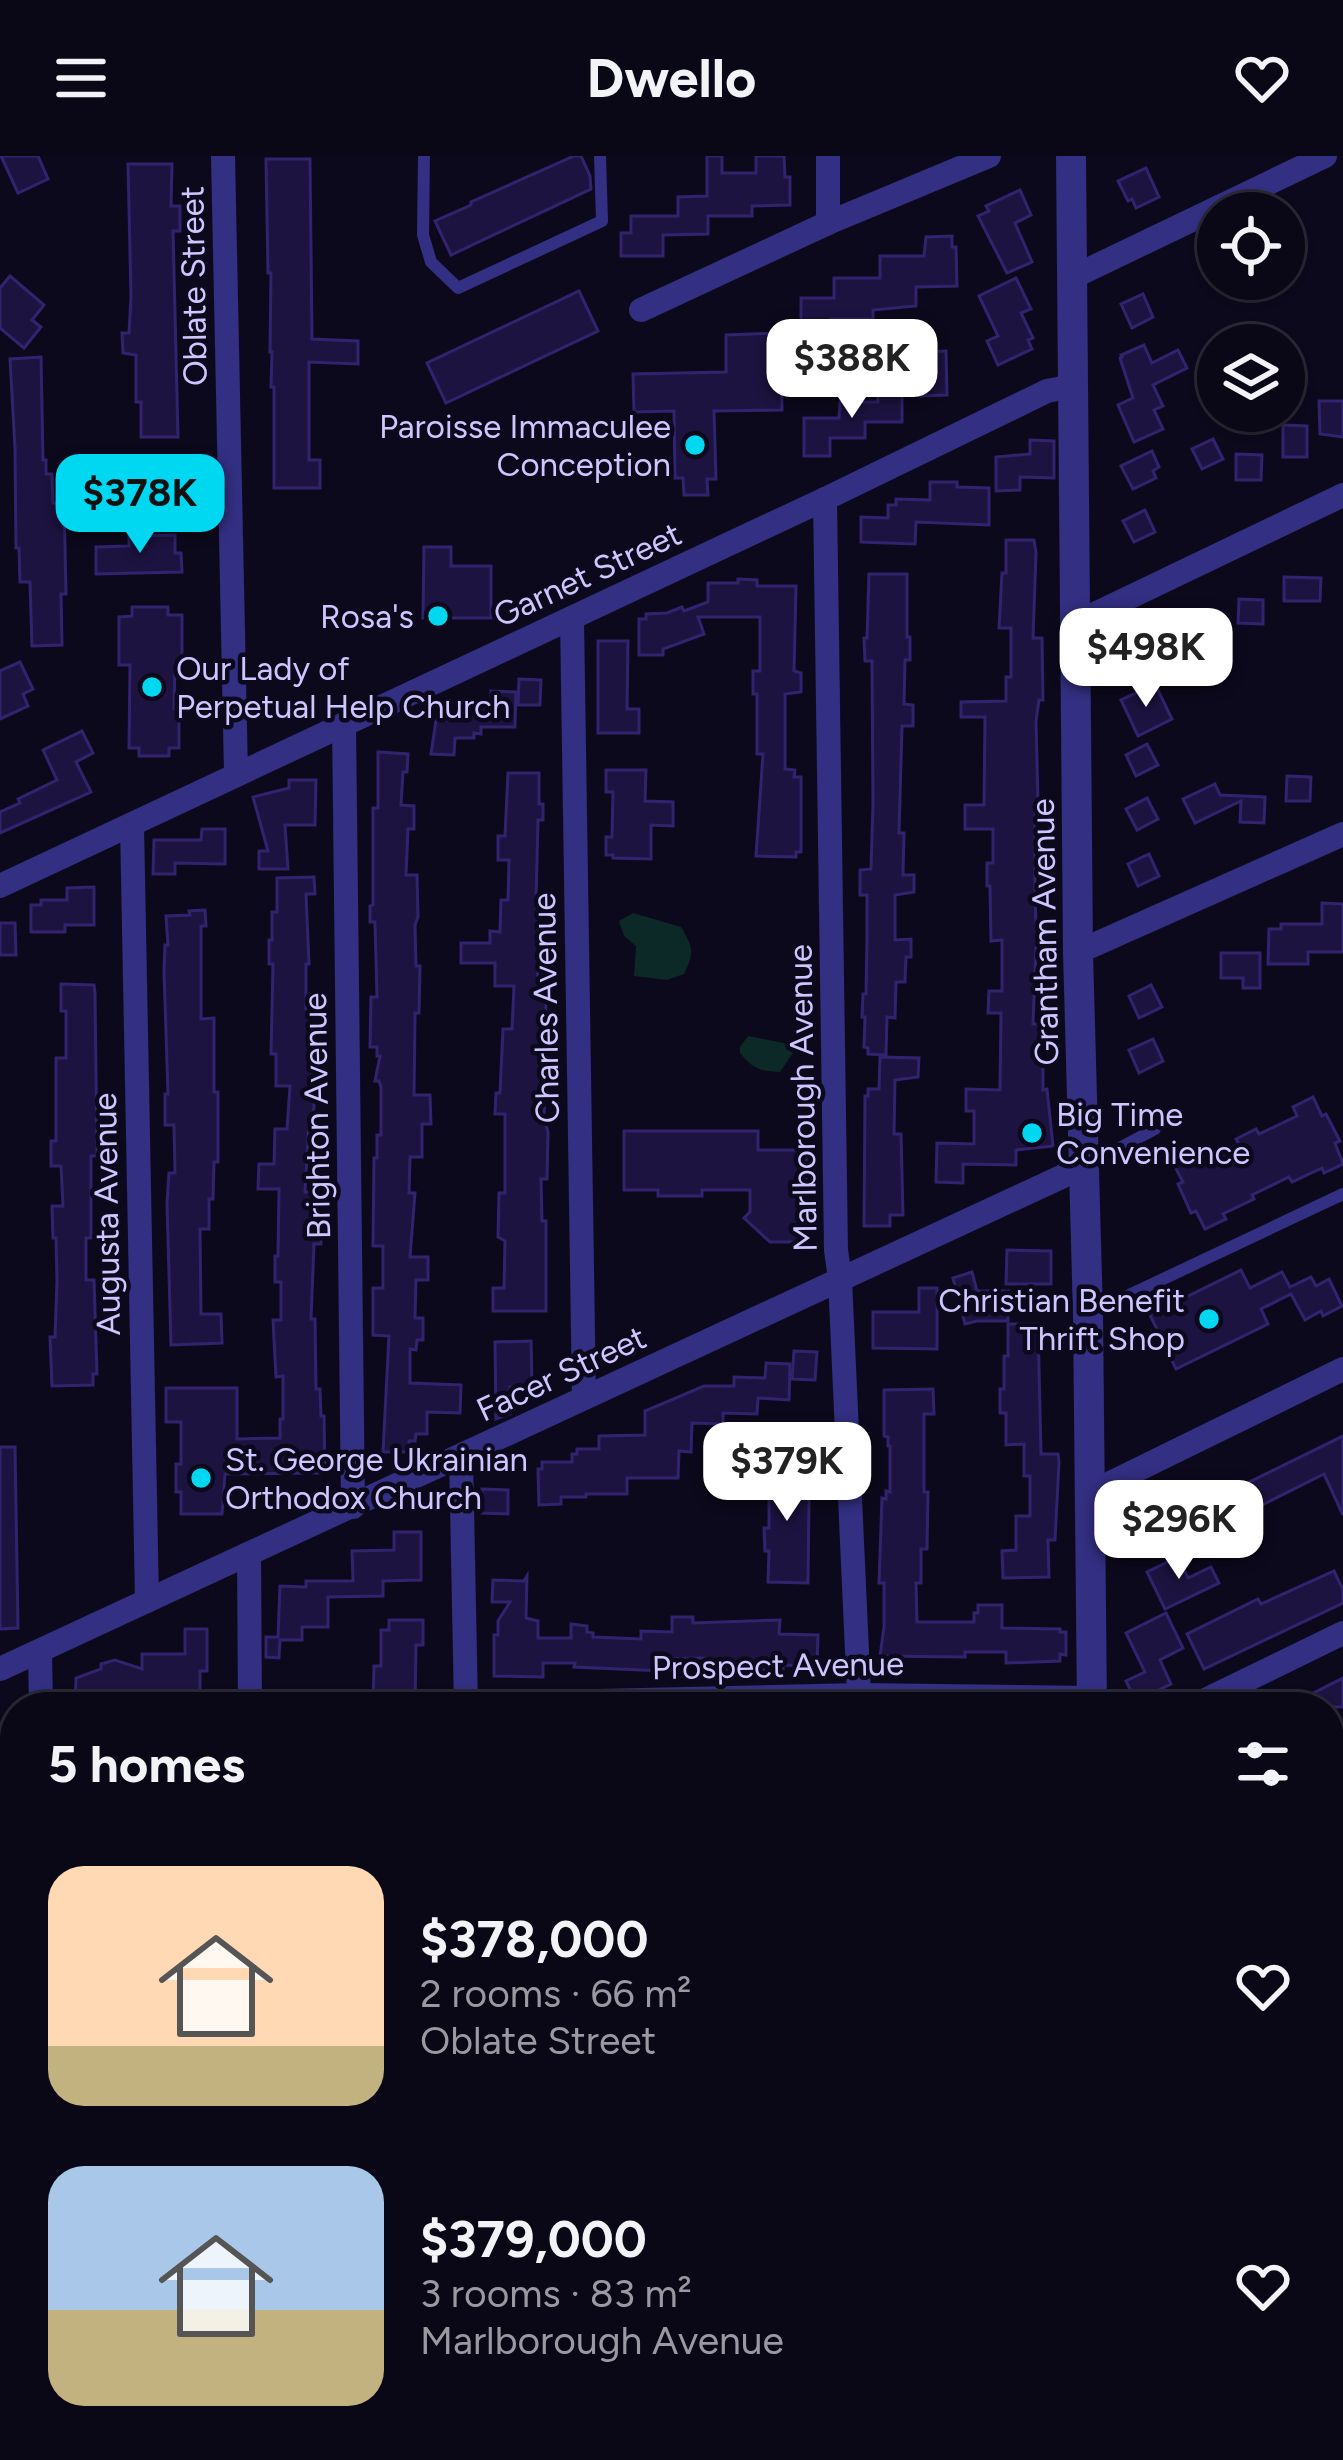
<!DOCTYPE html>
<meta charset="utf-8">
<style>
:root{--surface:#0a0716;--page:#13101f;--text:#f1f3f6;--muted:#9999a1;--line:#2a2835;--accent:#00d7f1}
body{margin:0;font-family:Figtree,sans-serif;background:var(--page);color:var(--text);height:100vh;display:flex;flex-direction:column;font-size:45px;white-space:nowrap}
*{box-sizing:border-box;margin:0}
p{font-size:39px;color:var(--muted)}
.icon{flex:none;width:66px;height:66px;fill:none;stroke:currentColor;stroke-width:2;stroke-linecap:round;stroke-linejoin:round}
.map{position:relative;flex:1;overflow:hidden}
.drawer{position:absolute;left:0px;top:1536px;width:1344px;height:768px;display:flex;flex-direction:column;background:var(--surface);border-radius:48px 48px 0 0;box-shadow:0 3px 9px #0004,0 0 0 3px var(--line)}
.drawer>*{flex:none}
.fabs{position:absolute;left:1197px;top:36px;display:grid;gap:24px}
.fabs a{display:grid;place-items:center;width:108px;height:108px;border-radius:50%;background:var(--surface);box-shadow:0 3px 9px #0004,0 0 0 3px var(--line);font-size:60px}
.price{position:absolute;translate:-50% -102px;padding:0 27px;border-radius:24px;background:#fff;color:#222;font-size:39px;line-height:78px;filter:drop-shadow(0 3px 6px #0008)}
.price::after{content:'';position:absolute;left:50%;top:72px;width:36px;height:27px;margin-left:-18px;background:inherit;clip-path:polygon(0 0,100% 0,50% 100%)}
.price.current{background:var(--accent);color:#111}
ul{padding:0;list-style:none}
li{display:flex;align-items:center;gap:36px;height:300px;padding:0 48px}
li span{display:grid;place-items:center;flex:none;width:336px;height:240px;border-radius:36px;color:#555}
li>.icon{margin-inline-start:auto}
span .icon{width:144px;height:144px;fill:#fffc;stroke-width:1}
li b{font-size:51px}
h2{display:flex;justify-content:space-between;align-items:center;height:144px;padding:0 48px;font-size:51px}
header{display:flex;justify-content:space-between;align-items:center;height:156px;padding:0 48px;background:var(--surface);font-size:54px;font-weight:700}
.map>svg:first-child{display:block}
.green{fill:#0c2827}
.building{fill:#1d1340;stroke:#32236f;stroke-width:3}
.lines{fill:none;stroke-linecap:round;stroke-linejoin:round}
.service{stroke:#332f82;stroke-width:12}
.minor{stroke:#332f82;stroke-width:24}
.tertiary{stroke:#332f82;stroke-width:30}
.poi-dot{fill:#00d7f1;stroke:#0d091d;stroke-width:4.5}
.labels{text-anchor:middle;stroke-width:9;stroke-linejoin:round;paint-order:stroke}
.street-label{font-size:33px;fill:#cdc6ff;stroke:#0d091d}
.poi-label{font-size:33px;fill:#cdc6ff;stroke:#0d091d;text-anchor:end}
</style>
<header><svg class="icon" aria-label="menu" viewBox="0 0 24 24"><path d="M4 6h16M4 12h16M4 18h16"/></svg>Dwello<svg class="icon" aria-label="heart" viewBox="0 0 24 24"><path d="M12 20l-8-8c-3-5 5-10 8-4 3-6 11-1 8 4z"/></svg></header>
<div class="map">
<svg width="1343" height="2304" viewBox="0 0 1343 2304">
<rect width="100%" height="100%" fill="#0d091d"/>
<g class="green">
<path d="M633 757 681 771C693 791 695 797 684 818L667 824 634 820 636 790 624 780 619 765Z"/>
<path d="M748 880 784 887 793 897 780 916C760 915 753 913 740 897V891Z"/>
</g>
<g class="building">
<path d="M1 0H38L48 23 18 37Z"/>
<path d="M574 0H581L590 20 591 33 451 99 435 65 471 49V46Z"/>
<path d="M707 0H722V17H756V0H784L785 21H790V49L752 50V60H708V78L663 79V100H621V77H631V60H678V41L707 40Z"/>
<path d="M266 3H310L312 183 358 185V208L309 206V304H320V332H274V231H271L272 196H270L271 117H268Z"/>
<path d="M128 8H172L171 50H180V75H173L178 281H141V246H136V199L123 197 122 177H129L131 141Z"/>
<path d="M1146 12 1159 41 1136 52 1132 43 1128 45 1118 25Z"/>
<path d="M1020 34 1031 59 1015 67 1032 106 1007 117 978 60 989 55 986 50Z"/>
<path d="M952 80V91H956L957 130 916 131V150L873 154V163H831V181H801V142H834V122H880V100H924L926 81Z"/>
<path d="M10 120 44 149 32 164 41 171 24 192 0 172V132Z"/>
<path d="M1016 122 1031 153 1021 157 1033 182 1028 184 1032 193 998 209 987 185 998 180 979 140Z"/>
<path d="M579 135 598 175 446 247 427 207Z"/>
<path d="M1143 138 1153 161 1132 172 1121 148Z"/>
<path d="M781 177 782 254 714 255 716 323H707L708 339H684L683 322H675L674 255 634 256 633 218 726 216V179Z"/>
<path d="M1144 189 1152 207 1178 194 1187 212 1153 229 1163 250 1154 254 1163 273 1134 286 1118 249 1133 242 1120 202 1122 201 1121 199Z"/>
<path d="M946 195 947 239 920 240 919 196Z"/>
<path d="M41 201 43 304H46V318H52L53 347H64L66 438H61L62 489 32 490 30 426H20L19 392H16L15 292 10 203Z"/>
<path d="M878 230H902V266H865V282H830V300H804V262H839L840 246H878Z"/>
<path d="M1319 245H1343V281L1320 278Z"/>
<path d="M1283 269 1307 270V301H1283Z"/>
<path d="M1213 283 1223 303 1202 313 1192 293Z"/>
<path d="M1030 284 1054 285V322L1020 321V334L996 335V301L1030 298Z"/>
<path d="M1152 295 1159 311 1153 315 1156 322 1133 333 1121 310Z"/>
<path d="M1236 298 1262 299 1261 324H1236Z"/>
<path d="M930 326H957V331L989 332V369L916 366 915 388 861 386V361L888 362V349H896V343L930 344Z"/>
<path d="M1145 354 1155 376 1134 386 1123 365Z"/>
<path d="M175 379V397H181L182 416 96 418V391L129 390V380Z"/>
<path d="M1006 384H1034L1036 397 1033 482H1042L1043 544H1039L1036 565 1038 646H1035V737L1036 771H1043V792H1036L1033 868H1039V909H1043V934L1047 933 1053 990 1016 994V1009L963 1008V1027L936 1026 937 987 974 988V955H966V933L1000 934 1001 857H988L989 835H1002V784L991 785 990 730H987V707H993V673H965V649H984L985 561H961V546L1006 545V521H1011V472H999L1002 417H1006Z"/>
<path d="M424 391H451V410H491V462H423Z"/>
<path d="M869 418H907V481H910V504H905L904 548 913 549V570H902L899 677H904L903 719H914V736L895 739V784L911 783V801H906L905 826H896L895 862 887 861 886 899 868 898V892L864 891 865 861H862L863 838H866L867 784V739H860V714L871 713 873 648 872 505H865L864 482H867Z"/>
<path d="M1284 421 1321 422 1320 445H1284Z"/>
<path d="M738 423 757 424V430H796L794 515 801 517V536L785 538V613L795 614 794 621H801V696H796V701L756 700 763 598H757V538H753V515H760V461H698L704 478 663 493V499H639V463H646V458L667 457 682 451 684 455 708 446V427H738Z"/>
<path d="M1239 443 1263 444V468L1238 467Z"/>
<path d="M132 451H168V459H182V507H175L174 553H179V592H169V600H139V592H129L130 509H119V461L132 460Z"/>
<path d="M1147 480 1164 513 1140 525 1123 492Z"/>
<path d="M598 485H628L627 553H639V577H598Z"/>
<path d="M20 506 33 533 23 538 28 550 0 563V515Z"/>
<path d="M519 523 541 524 540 549H518Z"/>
<path d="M1155 528 1172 563 1138 580 1121 544Z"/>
<path d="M491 535 516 536 515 571H481V578L474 577V582H455L454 599 431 598 436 564H455V547H491Z"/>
<path d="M82 575 93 597 76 606 91 636 0 677V656L20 647 18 643 57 624 43 594Z"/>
<path d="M1147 588 1158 609 1136 620 1126 599Z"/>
<path d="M378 596 408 598 407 616H403L401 649 414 650V673H408L406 719H417L418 761 415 769 416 810H420L419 857H415V862L414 939H430L431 968H422V1001H410L409 1037H415L410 1101H428V1124H416L415 1162H423V1184H417L416 1194 410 1193V1227L461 1229 460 1257 427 1256V1278H416L415 1285H409V1296H383L389 1180 373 1179V1132H383V1090H373L374 1002H377V979H381V931L379 925H375L380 900H377V891H370L371 841H377L375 766H370V750L373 749V652H378Z"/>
<path d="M606 614H646L645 645 673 646V670L651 669V703L613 702V699H606V681H612L613 636H606Z"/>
<path d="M508 617H539V648H543V664H538L536 744H540L537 840 546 843 544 968 546 969 548 976 547 1023H541L542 1065H546V1155H493V1132H504L505 1085 498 1081 499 1037H505V958H495L496 937H500L503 873H512L514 830H495V807H461V787H490V775L500 776 501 744H508L509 704H498V680H505Z"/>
<path d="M1287 620 1311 621 1310 645H1286Z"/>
<path d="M289 624H316L315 669H285L288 713H259V695H268L253 641 289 632Z"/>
<path d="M1215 628 1220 639 1265 641 1264 667 1240 666 1241 645 1195 667 1183 643Z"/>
<path d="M1147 642 1158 663 1137 674 1126 653Z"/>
<path d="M202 673H225V708L175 707V718H153L154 684H201Z"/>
<path d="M1149 698 1159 720 1138 730 1128 708Z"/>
<path d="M314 721 315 738H306L309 808H306V853H310V877H316L313 898 314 950 313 966H309L305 1036H314L313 1069H321V1088H314L311 1163H315L316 1233H320L321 1260H324L325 1317 225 1318 222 1358H181V1336H176V1308H181V1266H166V1232H237V1283L280 1282V1263H283V1220L276 1221 273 1164H281V1126H275V1100H278L279 1033H258L259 1008H274L275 973H287L290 930H276V898H271L273 808H269V784H272V756H277V722Z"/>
<path d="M94 731V769H65V776H31V749H41V744H67V732Z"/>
<path d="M1322 747 1343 748V796H1308V808H1268L1269 773H1281V768H1322Z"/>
<path d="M205 754 206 770H201V863L214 862V936H218V1006H214L213 1043H209V1073H200L201 1158H221L222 1187 171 1189 167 1047 169 1017H175L174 969H165V938H168L164 815 165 789H168L166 760 190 759 189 755Z"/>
<path d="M0 767H15L16 799H0Z"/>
<path d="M1221 797H1260V832H1243V822H1221Z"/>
<path d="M61 828 94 829 95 837 97 1000H91V1082H86V1124H94L97 1218H93V1229L52 1230 50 1181H55L57 1125 56 1082H53L52 1050H63L61 1010H51V985H56V902H66V855H61Z"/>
<path d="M1151 829 1162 851 1139 862 1129 840Z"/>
<path d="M1153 883 1163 905 1139 917 1129 894Z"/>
<path d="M880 901 919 902 918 921 895 924 894 978H901L903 1059H890V1070H864L865 940H868V933H879Z"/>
<path d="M1313 941 1322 960 1326 958 1340 985 1335 987 1343 1008 1324 1017 1322 1012 1292 1026 1289 1021 1252 1039 1254 1043 1223 1058 1226 1063 1205 1073 1196 1055 1191 1057 1178 1028 1183 1026 1173 1007 1194 997 1197 1002 1206 997 1208 1003 1239 988 1236 983 1256 973 1259 978 1297 960 1293 951Z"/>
<path d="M624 975H758V994H806V1086H770L744 1062 750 1056V1034H702V1040H658V1034H624Z"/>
<path d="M1007 1094 1051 1095V1128H1006Z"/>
<path d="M1241 1114 1250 1132 1282 1116 1290 1131 1311 1121 1316 1130 1329 1123 1342 1150 1323 1160 1321 1155 1305 1164 1291 1138 1261 1153 1268 1168 1176 1213 1150 1159Z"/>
<path d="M972 1116 977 1135H1008V1165H977L965 1168 953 1122Z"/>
<path d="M919 1132H937V1193L873 1192V1156H919Z"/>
<path d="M1008 1168H1038L1041 1298H1058L1059 1306 1055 1384H1048L1049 1421 1003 1422 1002 1395 1016 1394V1360H1030V1320H1024V1288L1006 1289V1257H1000V1233H1004V1200H1008Z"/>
<path d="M531 1185 532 1231H510V1258L496 1263 495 1186Z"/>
<path d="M794 1195 817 1196 815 1224 792 1223Z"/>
<path d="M766 1207 790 1208 789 1244 758 1242 757 1258 723 1257V1268L692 1267 691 1296 679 1295 678 1322H627V1338H586V1341H561V1348L539 1349 538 1313H542V1306H572V1298H577V1293H599V1280L645 1279V1255L704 1230H734V1221L765 1222Z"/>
<path d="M933 1233 934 1258H924V1336H928L927 1393H921V1427H916L917 1466H974V1457H978V1449H1002V1472L1060 1473V1476H1066V1499L1060 1498V1505L1006 1507V1496H965V1501L880 1500 884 1471V1427H879L882 1342 886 1343V1335L890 1336V1290H888V1281L884 1280V1234Z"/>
<path d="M1343 1280V1359L1324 1318 1250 1355 1239 1331Z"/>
<path d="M0 1291H15L18 1472 0 1473Z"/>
<path d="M764 1307 800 1308V1313H804L803 1341 809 1342 808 1427 768 1426 769 1395H765L764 1372H769V1331H763Z"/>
<path d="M482 1333 508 1334V1358L482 1357Z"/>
<path d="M1204 1344 1216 1369 1162 1395 1150 1370Z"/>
<path d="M394 1376H421V1424L383 1425V1440L328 1441V1471H302V1484H280L279 1502 266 1501V1481H278L280 1430 306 1431V1425H353L352 1395 394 1394Z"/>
<path d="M1178 1401 1188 1422 1211 1411 1219 1427 1165 1453 1147 1416Z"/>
<path d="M1334 1415 1343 1434V1447L1204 1513 1187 1478 1258 1443 1261 1448Z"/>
<path d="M527 1420 526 1462 538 1465V1482H571V1468L587 1470V1476L593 1477V1481L641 1483V1475L672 1476V1461H693V1467L780 1464 779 1478 818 1479 817 1510 783 1509V1514L705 1515V1502L663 1503V1515L574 1511 575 1507H543V1521L494 1520V1479H498V1465L510 1446H492L493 1424 524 1425Z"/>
<path d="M1166 1457 1183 1492 1160 1504 1171 1528 1136 1545 1126 1525 1145 1516 1126 1477Z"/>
<path d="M389 1464H423V1489H416L415 1551H373L374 1510H381V1474H389Z"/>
<path d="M185 1473H207V1515H200V1551H75L76 1522 101 1513V1508L115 1504 142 1513V1498H185Z"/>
<path d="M1343 1522V1551H1286Z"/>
</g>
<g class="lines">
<g class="service">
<path d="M424 0 423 79 431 106 458 132 602 65 600 0"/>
<path d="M1086 1010 1155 973"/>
<path d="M1089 1158 1343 1038"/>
<path d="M1329 2182 1343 2176"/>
<path d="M1343 2254 1340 2267 1343 2281"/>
<path d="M1329 2282 1339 2304"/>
<path d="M1159 2289 1166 2304"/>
<path d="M1274 2289 1280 2304"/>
<path d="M1206 2304 1238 2289"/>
</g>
<g class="minor">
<path d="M223 0 236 618"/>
<path d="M828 0V67"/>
<path d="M1071 122 1325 0"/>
<path d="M641 154 828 67 989 0"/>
<path d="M825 343 836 1094 840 1123 859 1539"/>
<path d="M572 462 584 1242"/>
<path d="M1076 467 1343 339"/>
<path d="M344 568 353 1351"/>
<path d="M132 669 147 1445"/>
<path d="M0 730 825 343 1047 235 1073 230"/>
<path d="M1078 796 1343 678"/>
<path d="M461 1300 466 1551"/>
<path d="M1090 1337 1343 1213"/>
<path d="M249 1398 250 1551"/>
<path d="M40 1495 41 1551"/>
<path d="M0 1513 1085 1010"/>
<path d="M466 1548 859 1539 1091 1542"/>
<path d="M1191 1551 1343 1477"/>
<path d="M1329 1714 1343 1708"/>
<path d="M0 2074H15"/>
<path d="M58 2289V2304"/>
<path d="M257 2289V2304"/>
<path d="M475 2289V2304"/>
</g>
<g class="tertiary">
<path d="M1071 0 1078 796 1088 1159 1092 1551"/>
<path d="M1100 2289 1101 2304"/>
</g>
</g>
<g class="poi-dot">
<circle cx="695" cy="289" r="12"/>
<circle cx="438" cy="460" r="12"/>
<circle cx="152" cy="531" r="12"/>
<circle cx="1032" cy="977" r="12"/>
<circle cx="1209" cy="1163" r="12"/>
<circle cx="201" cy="1322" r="12"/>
</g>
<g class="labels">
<g class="street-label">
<text transform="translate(193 130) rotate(-91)" y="12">Oblate Street</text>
<text transform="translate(587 418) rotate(-25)" y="12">Garnet Street</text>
<text transform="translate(1044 776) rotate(-91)" y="12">Grantham Avenue</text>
<text transform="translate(545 852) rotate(-91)" y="12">Charles Avenue</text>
<text transform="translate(802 942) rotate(-91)" y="12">Marlborough Avenue</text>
<text transform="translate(316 960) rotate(-91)" y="12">Brighton Avenue</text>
<text transform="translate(106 1058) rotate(-91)" y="12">Augusta Avenue</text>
<text transform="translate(561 1217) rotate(-25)" y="12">Facer Street</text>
<text transform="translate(778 1509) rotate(-1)" y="12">Prospect Avenue</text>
</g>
<g class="poi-label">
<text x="671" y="282">Paroisse Immaculee<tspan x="671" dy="38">Conception</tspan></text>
<text x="414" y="472">Rosa's</text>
<text x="176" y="524" text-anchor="start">Our Lady of<tspan x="176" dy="38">Perpetual Help Church</tspan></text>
<text x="1056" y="970" text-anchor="start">Big Time<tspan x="1056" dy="38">Convenience</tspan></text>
<text x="1185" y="1156">Christian Benefit<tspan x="1185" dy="38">Thrift Shop</tspan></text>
<text x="225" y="1315" text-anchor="start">St. George Ukrainian<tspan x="225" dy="38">Orthodox Church</tspan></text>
</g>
</g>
</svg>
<div class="fabs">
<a><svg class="icon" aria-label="locate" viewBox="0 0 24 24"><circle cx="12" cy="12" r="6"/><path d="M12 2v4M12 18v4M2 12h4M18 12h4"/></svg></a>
<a><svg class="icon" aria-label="layers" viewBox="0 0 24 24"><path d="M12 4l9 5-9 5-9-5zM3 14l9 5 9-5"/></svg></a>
</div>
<b class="price" style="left:852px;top:265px">$388K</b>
<b class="price current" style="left:140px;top:400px">$378K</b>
<b class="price" style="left:1146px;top:554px">$498K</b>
<b class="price" style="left:787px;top:1368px">$379K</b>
<b class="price" style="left:1179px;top:1426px">$296K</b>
<section class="drawer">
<h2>5 homes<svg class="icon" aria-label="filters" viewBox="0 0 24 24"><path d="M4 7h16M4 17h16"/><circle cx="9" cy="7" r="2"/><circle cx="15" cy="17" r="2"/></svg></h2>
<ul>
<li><span style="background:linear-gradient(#ffd9b3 75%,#c2b280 0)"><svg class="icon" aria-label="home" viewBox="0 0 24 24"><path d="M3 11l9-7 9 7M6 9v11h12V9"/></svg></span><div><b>$378,000</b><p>2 rooms · 66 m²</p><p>Oblate Street</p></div><svg class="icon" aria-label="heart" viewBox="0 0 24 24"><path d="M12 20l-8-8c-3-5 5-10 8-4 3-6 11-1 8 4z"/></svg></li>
<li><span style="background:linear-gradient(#a9c7e8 60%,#c2b280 0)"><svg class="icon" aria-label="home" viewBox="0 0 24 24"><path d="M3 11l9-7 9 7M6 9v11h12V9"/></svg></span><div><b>$379,000</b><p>3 rooms · 83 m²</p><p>Marlborough Avenue</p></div><svg class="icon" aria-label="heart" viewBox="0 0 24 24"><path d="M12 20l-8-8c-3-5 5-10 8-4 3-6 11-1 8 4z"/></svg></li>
</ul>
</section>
</div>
